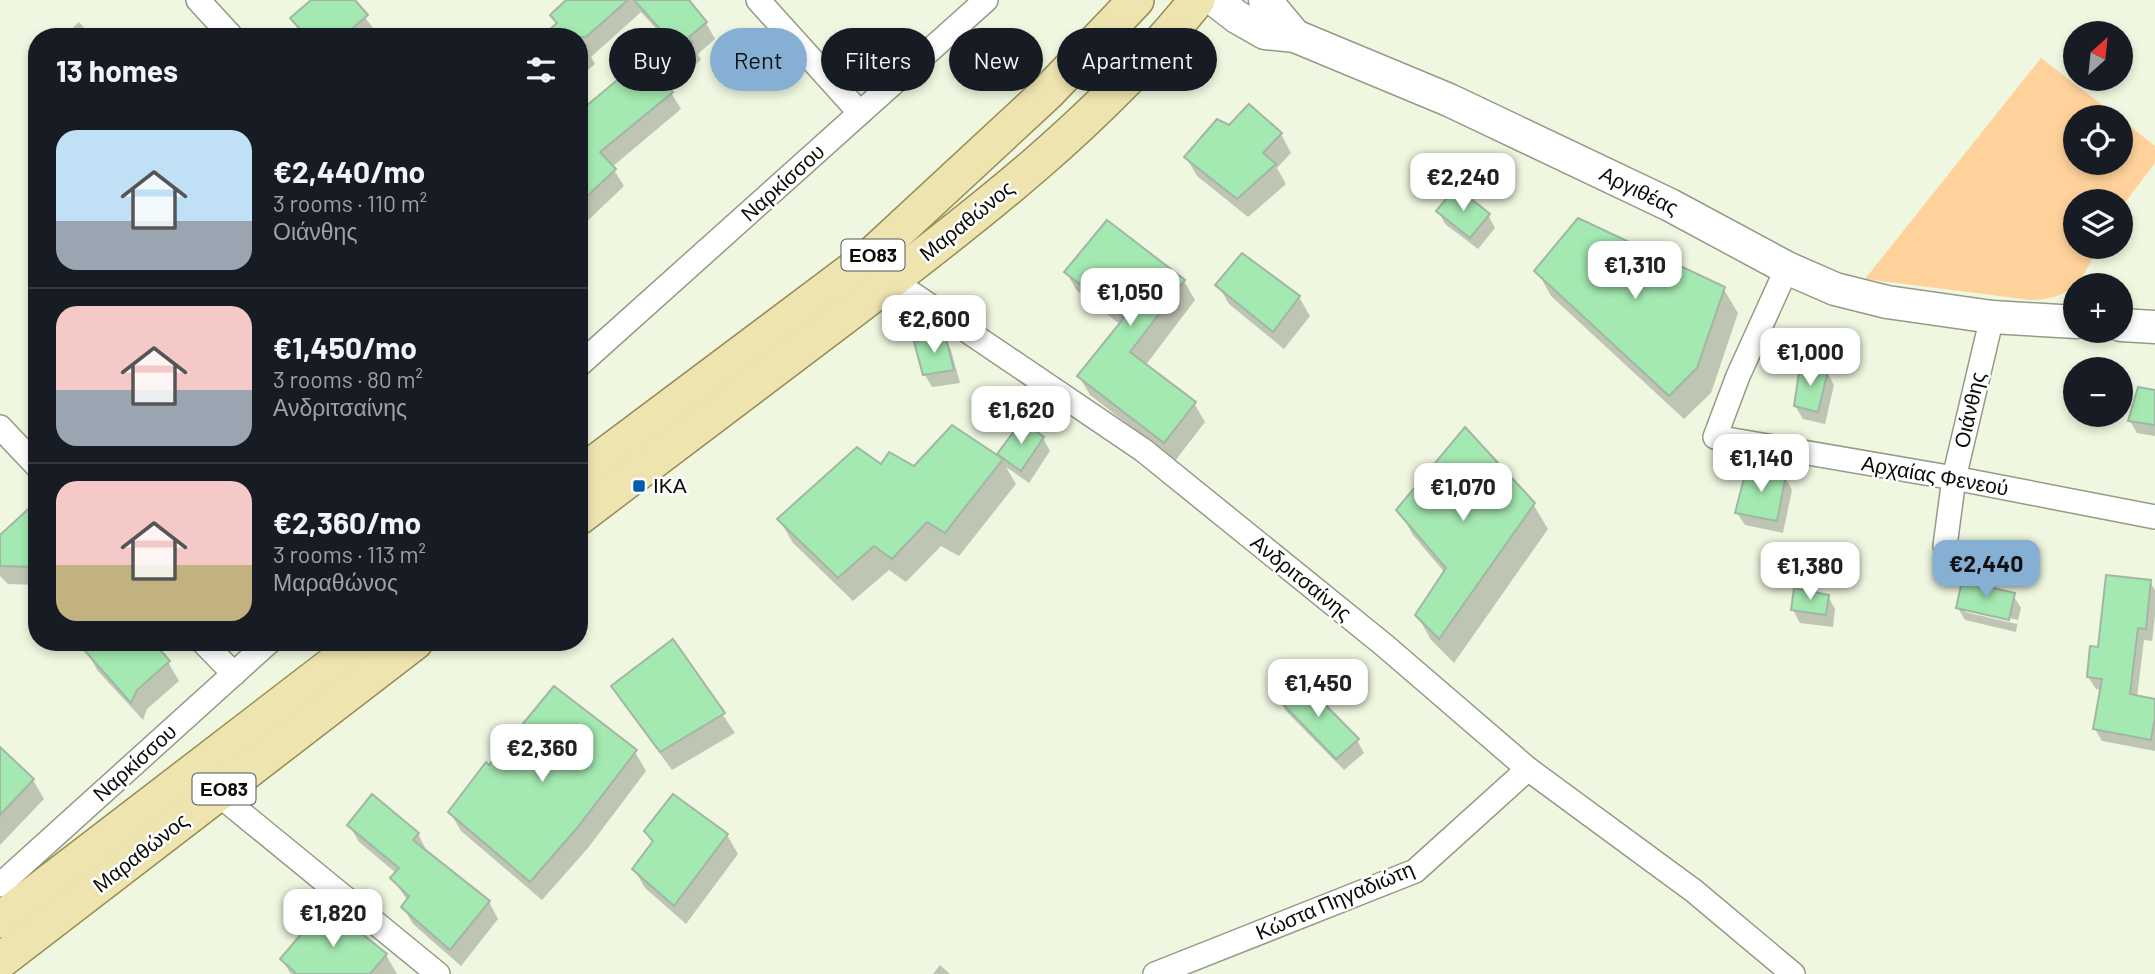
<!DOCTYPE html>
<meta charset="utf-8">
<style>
:root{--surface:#171b24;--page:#242831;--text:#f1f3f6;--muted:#9ea1a6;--line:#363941;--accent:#85b0d4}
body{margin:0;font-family:Barlow,sans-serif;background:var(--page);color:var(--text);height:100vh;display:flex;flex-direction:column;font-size:26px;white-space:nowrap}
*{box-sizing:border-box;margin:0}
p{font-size:23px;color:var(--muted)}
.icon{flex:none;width:38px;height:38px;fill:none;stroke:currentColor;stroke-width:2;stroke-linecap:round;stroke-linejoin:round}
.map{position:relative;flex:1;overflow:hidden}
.details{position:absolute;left:28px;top:28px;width:560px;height:623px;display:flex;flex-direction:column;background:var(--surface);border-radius:28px;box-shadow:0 4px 10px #0003}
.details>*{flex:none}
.hud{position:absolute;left:609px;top:28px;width:665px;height:63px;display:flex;gap:14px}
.needle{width:46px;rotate:27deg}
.controls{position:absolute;left:2063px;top:21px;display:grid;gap:14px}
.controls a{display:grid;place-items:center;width:70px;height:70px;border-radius:50%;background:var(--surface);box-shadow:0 4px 10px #0003;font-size:35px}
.price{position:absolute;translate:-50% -60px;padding:0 16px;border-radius:14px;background:#fff;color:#222;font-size:23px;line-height:46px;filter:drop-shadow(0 2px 4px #0008)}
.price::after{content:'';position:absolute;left:50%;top:42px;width:21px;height:16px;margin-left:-10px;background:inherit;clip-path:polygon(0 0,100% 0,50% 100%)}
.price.current{background:var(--accent);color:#111}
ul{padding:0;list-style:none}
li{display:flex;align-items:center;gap:21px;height:175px;padding:0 28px}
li+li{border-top:2px solid var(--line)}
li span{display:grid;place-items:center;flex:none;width:196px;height:140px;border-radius:21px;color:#555}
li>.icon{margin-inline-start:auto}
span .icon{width:84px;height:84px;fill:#fffc;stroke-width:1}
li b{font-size:30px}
h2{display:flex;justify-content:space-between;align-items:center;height:84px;padding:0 28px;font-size:30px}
.chip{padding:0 24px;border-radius:32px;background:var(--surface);box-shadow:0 4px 10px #0003;font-size:24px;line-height:63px}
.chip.current{background:var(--accent);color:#111}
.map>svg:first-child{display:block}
.green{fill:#ffd29b}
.shadow{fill:#0003}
.building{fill:#a4e9b1;stroke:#a2b6a5;stroke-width:2}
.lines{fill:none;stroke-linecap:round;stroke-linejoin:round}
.street-casing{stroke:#939b86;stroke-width:26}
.secondary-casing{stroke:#939b86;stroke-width:35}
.primary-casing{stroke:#978d52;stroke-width:38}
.street{stroke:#fff;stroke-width:23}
.secondary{stroke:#fff;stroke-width:32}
.primary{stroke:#eee4b0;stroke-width:35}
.poi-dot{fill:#025daa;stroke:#fff;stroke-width:2.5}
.labels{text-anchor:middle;stroke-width:5;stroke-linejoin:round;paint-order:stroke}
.shield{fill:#fff;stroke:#545651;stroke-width:2}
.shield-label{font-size:19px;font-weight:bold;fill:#0b0e07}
.street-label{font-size:21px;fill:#0b0e07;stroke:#fff}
.poi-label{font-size:21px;fill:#0b0e07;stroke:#fff;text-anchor:start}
</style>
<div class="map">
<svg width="2155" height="974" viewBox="0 0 2155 974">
<rect width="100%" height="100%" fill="#eff7e0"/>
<path class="green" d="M2041 58 2118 117H2076V163H2121V119L2155 146V163L2121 208V201H2076V247H2097C2084 280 2070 300 2031 300L1865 279Z"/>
<g class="shadow">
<path d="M313 0H352L373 28 364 37H305L292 18Z"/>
<path d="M569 0H674L706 23 715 39 698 54 701 60 668 88 681 109 612 167 624 186 579 229V115L664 43 660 33 641 12 591 57 595 64 579 77V37L558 24 552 15Z"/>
<path d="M79 22 92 37H63Z"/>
<path d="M1230 127 1281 134 1291 153 1277 168 1286 184 1248 217 1197 176 1186 157Z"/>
<path d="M1438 211 1488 215 1495 228 1478 249 1445 224Z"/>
<path d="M1537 271 1723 288 1738 313 1711 393 1684 419 1551 296Z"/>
<path d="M1066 272 1184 281 1195 300 1145 366 1194 403 1205 422 1175 461 1090 395 1079 376 1121 325 1077 291Z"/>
<path d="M1218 285 1299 297 1310 316 1284 349 1229 304Z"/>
<path d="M944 337 951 350 960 383 932 387 925 375 917 343Z"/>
<path d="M1827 372 1834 385 1825 424 1803 419 1795 406Z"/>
<path d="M2155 392V436L2137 433 2130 421Z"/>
<path d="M952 428 1003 460 999 454 1043 438 1050 451 1029 483 1006 467 1016 484 959 556 941 546 906 582 889 570 853 601 793 543 779 519 881 466 915 469Z"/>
<path d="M1785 477 1792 490 1783 533 1745 525 1737 513Z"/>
<path d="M37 503V585L8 584 0 576V538Z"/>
<path d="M1533 504 1548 529 1454 663 1431 640 1417 615 1445 573 1413 535 1399 510Z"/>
<path d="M2150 582 2155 590V615L2152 641 2144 640 2137 697 2155 701V751L2102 741 2095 729 2102 690 2096 689 2088 677 2099 649Z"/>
<path d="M2013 595 2021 608 2018 620 1965 608V612L2017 624 2018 621 2016 632 1965 620 1958 608Z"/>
<path d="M1828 596 1835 609 1833 627 1800 623 1793 610Z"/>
<path d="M673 641 735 733 672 770 625 706 614 687Z"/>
<path d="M87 651 168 662 179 681 147 709 143 720 97 670Z"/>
<path d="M1279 699 1357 740 1364 753 1344 770 1286 711Z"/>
<path d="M0 749 33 780 44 799 0 845Z"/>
<path d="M635 752 646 771 588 848 542 900 461 831 450 812 489 767Z"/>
<path d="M349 825 418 834 427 851 426 853 489 902 498 919 461 966 413 924 403 907 408 901 392 878 396 873 359 842Z"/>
<path d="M646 832 727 835 738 854 686 924 645 888 634 869 653 844Z"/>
<path d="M386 955 397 974H291L282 960Z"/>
<path d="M940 965 950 974H933Z"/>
</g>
<g class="building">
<path d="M311 0H355L368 15 342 37H307L290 18Z"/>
<path d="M566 0H628L586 37H541L557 23 550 15Z"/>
<path d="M634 0H689L707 22 689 37 693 43 657 73 673 92 600 152 616 169 579 204V112L663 42 656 34 661 30Z"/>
<path d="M1249 104 1282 133 1263 153 1276 164 1237 199 1184 157 1217 119 1229 125Z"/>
<path d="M1456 187 1490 214 1470 238 1436 211Z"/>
<path d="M1578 218 1725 287 1697 368 1669 396 1534 271Z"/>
<path d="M1107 220 1185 280 1130 352 1196 402 1164 443 1077 376 1124 318 1064 272Z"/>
<path d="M1242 253 1300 296 1273 332 1215 285Z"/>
<path d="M945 335 954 370 923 375 914 342Z"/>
<path d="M1800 366 1828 371 1818 412 1794 406Z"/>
<path d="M2138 387 2155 390V425L2128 421Z"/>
<path d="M1022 421 1044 437 1021 471 997 454Z"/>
<path d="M952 425 1003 459 945 533 927 522 892 559 874 546 838 578 777 519 857 447 881 464 889 452 914 466Z"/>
<path d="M1465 427 1535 503 1439 639 1415 615 1446 568 1396 510Z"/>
<path d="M1747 467 1786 475 1777 521 1735 513Z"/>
<path d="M37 501V567L0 566V535Z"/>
<path d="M2106 575 2151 580 2146 629 2138 628 2130 694 2155 699V717L2151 740 2093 729 2102 679 2087 677 2090 646 2098 647Z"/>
<path d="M1962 581 2015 593 2009 620 1956 608Z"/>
<path d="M1794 588 1829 595 1826 615 1791 610Z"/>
<path d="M673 639 725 713 660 752 611 686Z"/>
<path d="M77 642H153L170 661 137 690 131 703Z"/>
<path d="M1300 679 1359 739 1336 759 1277 698Z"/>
<path d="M554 686 637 750 577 828 530 882 448 812 486 762 489 765Z"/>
<path d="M0 747 34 779 0 815Z"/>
<path d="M372 794 419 833 413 840 490 901 450 950 401 907 409 896 390 878 399 868 347 825Z"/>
<path d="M673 794 728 834 674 906 632 869 653 841 644 831Z"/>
<path d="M326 905 387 954 370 974H297L280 959Z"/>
</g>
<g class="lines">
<g class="street-casing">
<g id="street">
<path d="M198 0 232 37"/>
<path d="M758 0 860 113"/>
<path d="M1787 268 1738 376 1715 437 1954 478 2155 517"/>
<path d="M892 280 1143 450 1384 645 1528 769 1694 891 1793 974"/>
<path d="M579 365 986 0"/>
<path d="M0 427 37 466"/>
<path d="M1945 546 1954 478 1992 317"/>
<path d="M203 642 234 674"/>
<path d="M218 794 438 974"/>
<path d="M0 885 269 642"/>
<path d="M1155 974 1415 871 1528 769"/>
</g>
</g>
<g class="secondary-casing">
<g id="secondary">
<path d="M1215 0 1237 17 1265 33 1295 36 1449 100 1670 205 1787 268 1835 289 1887 302 1992 317 2076 322"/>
<path d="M1265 0 1295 36"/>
<path d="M2121 325 2155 327"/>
</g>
</g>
<g class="primary-casing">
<g id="primary">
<path d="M579 475 871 256 1048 92 1136 0"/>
<path d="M579 517C670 449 760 380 850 312 974 218 1099 122 1197 0"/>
<path d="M0 920 362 642"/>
<path d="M0 961 415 642"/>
</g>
</g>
<use href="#street" class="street"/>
<use href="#secondary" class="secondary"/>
<use href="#primary" class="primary"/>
</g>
<rect class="poi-dot" x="632" y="479" width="14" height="14" rx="3.5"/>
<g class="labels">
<g class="shield">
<rect x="841.5" y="239.5" width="63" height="31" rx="5"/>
<rect x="192.5" y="773.5" width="63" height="31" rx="5"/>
</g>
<g class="shield-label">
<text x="873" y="262">ΕΟ83</text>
<text x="224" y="796">ΕΟ83</text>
</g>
<g class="street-label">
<text transform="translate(783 183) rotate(-42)" y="7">Ναρκίσσου</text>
<text transform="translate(1639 191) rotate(26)" y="7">Αργιθέας</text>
<text transform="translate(967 221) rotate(-39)" y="7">Μαραθώνος</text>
<text transform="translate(1970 410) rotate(-77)" y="7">Οιάνθης</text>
<text transform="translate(1935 476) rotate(10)" y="7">Αρχαίας Φενεού</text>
<text transform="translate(1301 578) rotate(39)" y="7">Ανδριτσαίνης</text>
<text transform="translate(135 763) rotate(-42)" y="7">Ναρκίσσου</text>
<text transform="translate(141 853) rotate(-38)" y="7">Μαραθώνος</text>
<text transform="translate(1335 901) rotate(-23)" y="7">Κώστα Πηγαδιώτη</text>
</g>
<g class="poi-label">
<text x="653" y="493">ΙΚΑ</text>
</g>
</g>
</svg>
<div class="controls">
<a><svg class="needle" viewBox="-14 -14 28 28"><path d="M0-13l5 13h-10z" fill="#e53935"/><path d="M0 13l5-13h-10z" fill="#9ea1a6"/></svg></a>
<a><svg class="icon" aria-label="locate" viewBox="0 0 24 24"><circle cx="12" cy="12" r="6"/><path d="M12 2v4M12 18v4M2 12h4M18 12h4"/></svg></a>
<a><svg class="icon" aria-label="layers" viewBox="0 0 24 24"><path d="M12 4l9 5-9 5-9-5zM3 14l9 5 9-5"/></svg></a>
<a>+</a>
<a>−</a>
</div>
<b class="price" style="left:1463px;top:213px">€2,240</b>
<b class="price" style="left:1635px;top:301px">€1,310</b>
<b class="price" style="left:1130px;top:328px">€1,050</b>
<b class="price" style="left:934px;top:355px">€2,600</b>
<b class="price" style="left:1810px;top:388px">€1,000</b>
<b class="price" style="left:1021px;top:446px">€1,620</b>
<b class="price" style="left:1761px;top:494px">€1,140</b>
<b class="price" style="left:1463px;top:523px">€1,070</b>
<b class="price current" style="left:1986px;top:600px">€2,440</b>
<b class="price" style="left:1810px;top:602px">€1,380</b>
<b class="price" style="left:1318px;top:719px">€1,450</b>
<b class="price" style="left:542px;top:784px">€2,360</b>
<b class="price" style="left:333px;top:949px">€1,820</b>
<div class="hud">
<a class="chip">Buy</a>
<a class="chip current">Rent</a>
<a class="chip">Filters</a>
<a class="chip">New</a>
<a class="chip">Apartment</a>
</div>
<section class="details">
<h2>13 homes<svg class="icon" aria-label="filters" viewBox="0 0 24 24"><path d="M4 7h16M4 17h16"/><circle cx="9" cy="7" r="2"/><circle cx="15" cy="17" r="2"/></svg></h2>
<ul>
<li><span style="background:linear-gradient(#bfe0f5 65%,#9aa5b1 0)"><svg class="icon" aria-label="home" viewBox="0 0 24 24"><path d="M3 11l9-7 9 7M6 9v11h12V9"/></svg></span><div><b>€2,440/mo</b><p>3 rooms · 110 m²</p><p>Οιάνθης</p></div></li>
<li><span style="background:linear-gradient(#f6c9c9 60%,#9aa5b1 0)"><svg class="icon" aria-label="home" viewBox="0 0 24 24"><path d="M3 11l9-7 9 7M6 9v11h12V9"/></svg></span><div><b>€1,450/mo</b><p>3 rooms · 80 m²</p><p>Ανδριτσαίνης</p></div></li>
<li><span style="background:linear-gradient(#f6c9c9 60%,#c2b280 0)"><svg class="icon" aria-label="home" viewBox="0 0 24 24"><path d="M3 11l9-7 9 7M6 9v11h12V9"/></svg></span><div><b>€2,360/mo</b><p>3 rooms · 113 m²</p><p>Μαραθώνος</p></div></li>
</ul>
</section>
</div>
